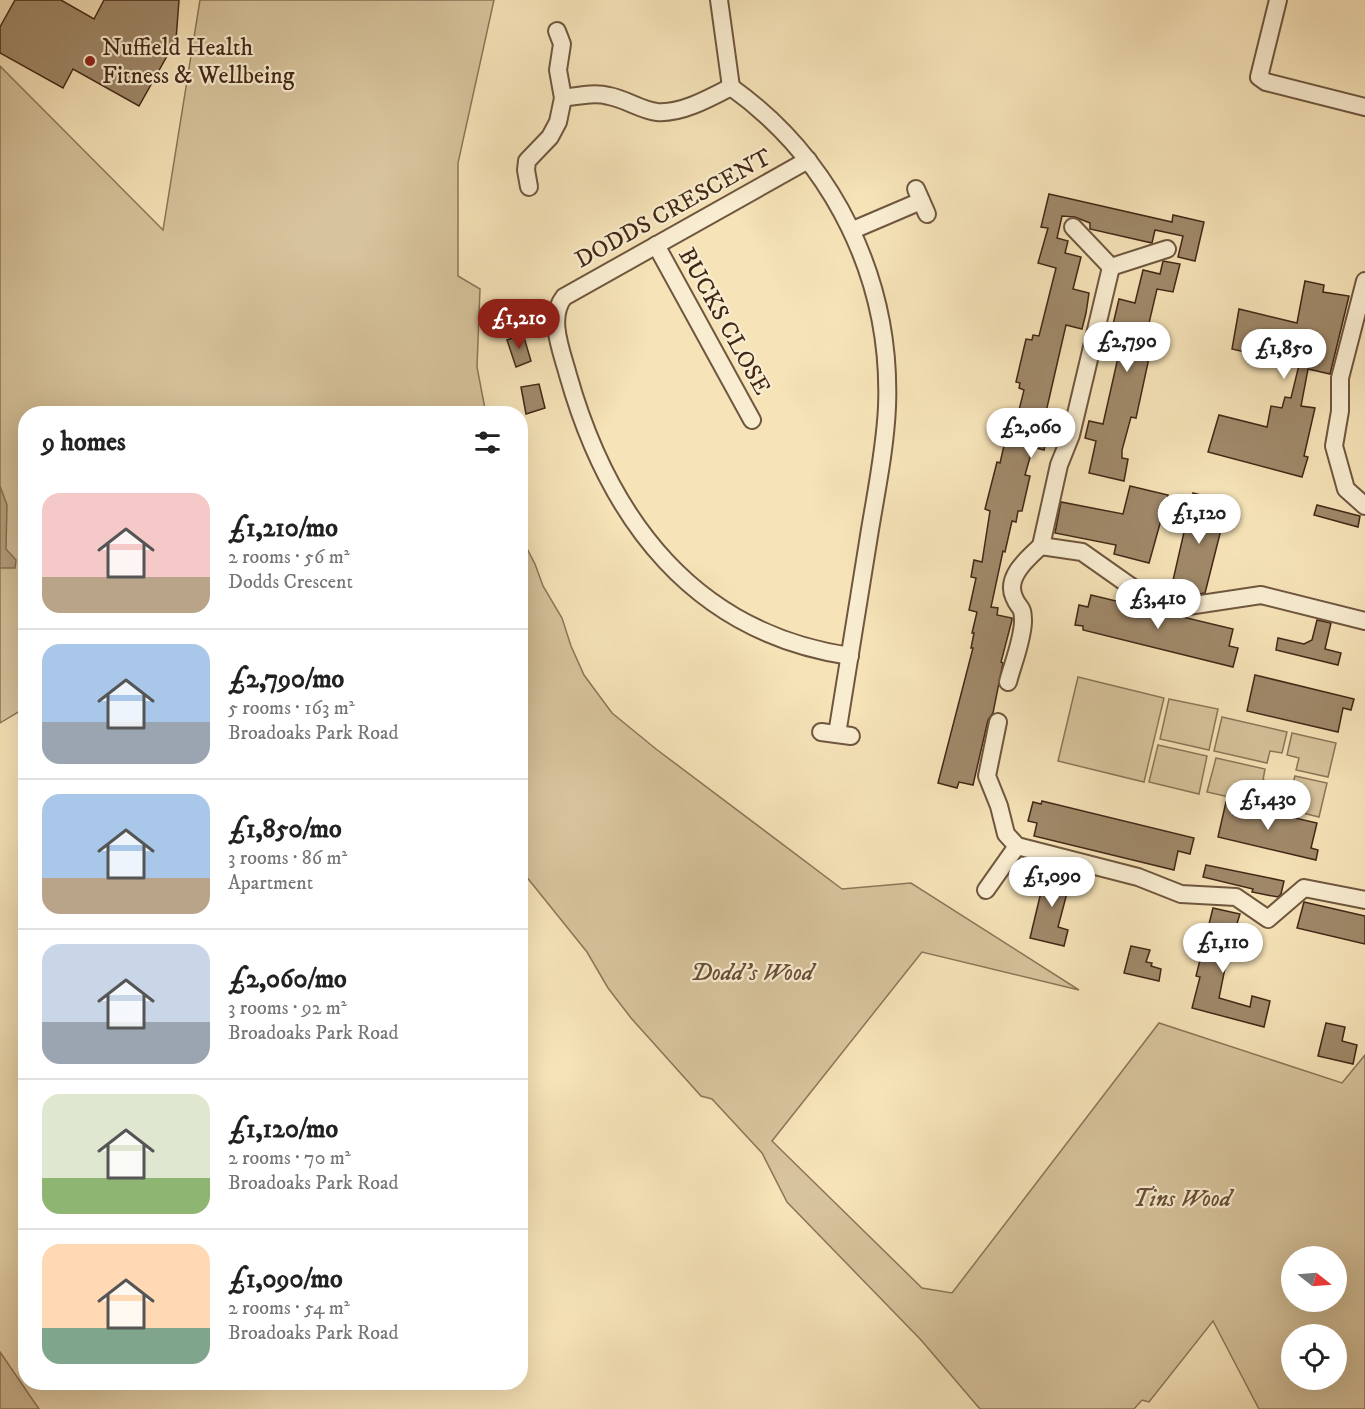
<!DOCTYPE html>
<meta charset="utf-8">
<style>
:root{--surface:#fff;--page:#f2f2f2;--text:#222;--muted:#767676;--line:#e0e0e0;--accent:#8f2418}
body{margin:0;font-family:"IM FELL DW Pica",serif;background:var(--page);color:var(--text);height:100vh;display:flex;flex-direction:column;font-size:22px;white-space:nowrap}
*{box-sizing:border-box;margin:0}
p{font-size:20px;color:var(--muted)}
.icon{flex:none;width:33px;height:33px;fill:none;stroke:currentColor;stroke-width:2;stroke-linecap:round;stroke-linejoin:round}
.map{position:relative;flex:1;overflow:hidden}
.panel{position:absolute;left:18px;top:406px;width:510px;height:984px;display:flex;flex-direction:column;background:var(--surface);border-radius:24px;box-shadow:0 6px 24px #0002}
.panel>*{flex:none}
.needle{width:39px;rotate:107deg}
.tools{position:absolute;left:1281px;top:1246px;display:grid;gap:12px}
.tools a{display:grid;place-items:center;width:66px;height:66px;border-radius:50%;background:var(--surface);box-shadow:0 6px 24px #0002;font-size:30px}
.price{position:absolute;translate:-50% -51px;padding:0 14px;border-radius:21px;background:#fff;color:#222;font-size:20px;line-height:39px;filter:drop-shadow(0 2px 3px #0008)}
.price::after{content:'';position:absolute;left:50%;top:36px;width:18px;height:14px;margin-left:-9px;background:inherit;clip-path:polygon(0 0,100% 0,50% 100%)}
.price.current{background:var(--accent);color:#fff}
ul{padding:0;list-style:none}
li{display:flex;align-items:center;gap:18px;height:150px;padding:0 24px}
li+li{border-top:2px solid var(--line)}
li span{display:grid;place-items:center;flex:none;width:168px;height:120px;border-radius:18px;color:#555}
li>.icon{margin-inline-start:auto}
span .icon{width:72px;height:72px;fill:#fffc;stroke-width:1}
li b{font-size:26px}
h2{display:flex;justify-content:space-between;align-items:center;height:72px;padding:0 24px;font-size:26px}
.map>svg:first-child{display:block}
.green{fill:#d7c39c;stroke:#8c7559;stroke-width:1.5;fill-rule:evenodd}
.water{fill:#b9a381;stroke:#897156;stroke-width:1.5}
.building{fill:#a0896a;stroke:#422716;stroke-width:1.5}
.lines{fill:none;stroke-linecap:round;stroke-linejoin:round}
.minor-casing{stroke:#6f563e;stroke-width:20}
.minor{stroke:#f9edd1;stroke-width:16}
.poi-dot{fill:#8f2418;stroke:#f9edd1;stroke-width:2}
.labels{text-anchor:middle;stroke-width:4.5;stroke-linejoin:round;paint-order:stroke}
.poi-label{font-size:24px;fill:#422716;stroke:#f9edd1;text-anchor:start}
.street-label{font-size:24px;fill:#422716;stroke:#f9edd1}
.park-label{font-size:24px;font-style:italic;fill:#674e38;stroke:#f9edd1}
</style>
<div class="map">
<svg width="1365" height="1409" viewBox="0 0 1365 1409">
<rect width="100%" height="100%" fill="#f6e3b8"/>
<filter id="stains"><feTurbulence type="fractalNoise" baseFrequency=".00333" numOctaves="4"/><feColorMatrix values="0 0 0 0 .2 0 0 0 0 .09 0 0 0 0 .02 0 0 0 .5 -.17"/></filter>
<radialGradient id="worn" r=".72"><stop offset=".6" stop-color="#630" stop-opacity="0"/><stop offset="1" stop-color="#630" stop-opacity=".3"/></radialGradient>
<g class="green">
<path d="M200 0H494L458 163V276L480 289 477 367 486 414H26L25 708 0 723V66L163 230Z"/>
<path d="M521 537 535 564 543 586 562 618 571 646 584 675 612 713 656 749 842 889 911 883 1079 990 922 952 772 1141 922 1288 952 1293 1159 1023 1342 1083 1365 1055V1409H1259L1213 1321 1149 1402 1142 1400 1134 1409H980L921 1340 787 1202 762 1153 712 1099 701 1096 631 1018 608 988 587 952 521 870ZM1292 1257H1336V1302H1292ZM1292 1335H1336V1380H1292Z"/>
<path d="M1078 677 1164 698 1144 782 1058 761Z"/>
<path d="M1169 699 1218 709 1209 750 1160 739Z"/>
<path d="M1222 717 1287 732 1282 753 1270 751 1267 763 1214 751Z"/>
<path d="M1292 733 1336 743 1328 777 1296 770 1299 758 1287 755Z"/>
<path d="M1158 745 1207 756 1199 794 1149 782Z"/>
<path d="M1216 758 1265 769 1263 780 1275 783 1269 806 1207 792Z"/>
<path d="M1295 776 1327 783 1319 817 1275 806 1280 784 1292 787Z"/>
<path d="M0 1352 39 1409H0Z"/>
</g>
<path class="water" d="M0 486 7 505 6 549 16 560 15 568H0Z"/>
<g class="building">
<path d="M15 0H61L94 19 104 0H179L176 40 139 106 73 69 63 88 0 53V27Z"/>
<path d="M1049 194 1172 222 1173 215 1204 222 1195 261 1178 257 1183 236 1155 230 1152 243 1090 229V223L1075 217 1062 216 1057 238 1068 241 1065 253 1081 257 1073 289 1089 293 1086 313 1082 329 1066 325 1046 412 1059 416 1055 432 1049 430 1044 450 1033 447 1025 475 1030 476 1022 511H1018L1016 522 1012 521 1005 552 1003 551 991 607 998 608 997 615 1012 618V620L1001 662 1003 663 993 713 988 720 973 785 959 782 957 788 938 783 973 648H971L974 633H972L977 612 969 610 976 578 971 577 974 560 982 562 990 511 985 509 997 462 1000 463 1009 424 1015 426 1024 390 1019 388 1020 383 1016 382 1026 339 1032 340 1033 335 1039 336 1056 268 1038 263 1048 228 1041 227Z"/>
<path d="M1163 261 1180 264 1173 292 1157 289 1141 357 1149 358 1136 418 1131 417 1122 450V458L1128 459 1124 481 1089 473 1096 441 1085 438 1089 421 1103 424 1122 340 1110 337 1119 299 1135 303 1143 270 1160 274Z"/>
<path d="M1305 281 1324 285 1323 292 1349 296 1330 374 1308 369 1301 406 1315 408 1304 456 1308 457 1302 477 1208 452 1219 415 1267 427 1271 406 1282 408 1285 397 1291 398 1299 365 1232 349 1239 309 1297 323Z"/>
<path d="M523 334 531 361 516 367 507 340Z"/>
<path d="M539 384 545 408 526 414 521 387Z"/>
<path d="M1130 486 1168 495 1149 563 1114 554 1116 545 1055 533 1061 502 1123 514Z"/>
<path d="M1193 493 1228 502 1205 593 1193 595 1171 589Z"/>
<path d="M1317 505 1360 516 1358 527 1314 515Z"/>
<path d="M1091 595 1233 629 1229 646 1238 648 1233 667 1083 630V626L1075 625 1079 605 1088 607Z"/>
<path d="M1317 620 1331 623 1325 649 1341 653 1338 665 1276 650 1278 638 1304 644 1312 640Z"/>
<path d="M1255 675 1354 699 1351 710 1343 708 1338 732 1247 711Z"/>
<path d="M1042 801 1194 838 1190 854 1178 851 1174 870 1034 836 1037 823 1028 821 1033 802 1041 804Z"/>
<path d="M1226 802 1317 823 1311 848 1318 850 1316 860 1218 837Z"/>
<path d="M1206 865 1284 881 1281 894 1278 897 1267 895 1252 892 1253 889 1203 877Z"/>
<path d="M1047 867 1072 874 1058 927 1068 930 1064 946 1030 938Z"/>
<path d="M1304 902 1365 916V944L1297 928Z"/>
<path d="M1213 908 1240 914 1234 933H1232L1219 998 1250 1007 1252 996 1270 1001 1264 1027 1192 1008 1200 977 1196 976Z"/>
<path d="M1131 946 1150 950 1146 962 1152 963 1151 966 1161 969 1159 981 1124 973Z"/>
<path d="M1326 1023 1345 1027 1342 1041 1357 1045 1353 1064 1318 1056Z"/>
</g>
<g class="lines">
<g class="minor-casing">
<g id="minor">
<path d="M719 0 731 87"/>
<path d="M1278 0 1259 77 1266 82 1365 107"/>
<path d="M731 87C834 161 892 280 887 407 885 452 875 497 868 542 858 606 847 670 837 734"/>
<path d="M563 98C578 96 594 92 609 96 626 99 640 110 657 112 681 114 710 98 731 87"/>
<path d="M808 160 564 297C547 318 562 352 568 375 609 520 694 633 850 656"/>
<path d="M529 187 526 170 527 161 550 137 558 122 563 98 558 70 562 44 557 31"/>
<path d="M916 189 927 214"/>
<path d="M1073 227 1111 267"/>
<path d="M853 230 921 201"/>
<path d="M656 245 752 420"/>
<path d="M1111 267 1071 435 1059 465 1041 546 1082 552 1136 590 1188 606 1261 595 1365 621"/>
<path d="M1111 267 1167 249"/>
<path d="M1365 281 1340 378V411L1334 446 1346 489 1365 506"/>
<path d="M1008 682C1013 663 1022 642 1023 622 1023 604 1019 610 1014 597 1005 577 1028 558 1041 546"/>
<path d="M998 722 987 776 999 806 1006 834 1017 846 1138 877 1181 894 1236 897 1268 919 1304 888 1365 900"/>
<path d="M821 732 851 736"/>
<path d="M986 890 1017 846"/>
</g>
</g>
<use href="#minor" class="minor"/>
</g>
<circle class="poi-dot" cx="90" cy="61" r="6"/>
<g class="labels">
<g class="poi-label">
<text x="102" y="55">Nuffield Health<tspan x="102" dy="28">Fitness &amp; Wellbeing</tspan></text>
</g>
<g class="street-label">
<text transform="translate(673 208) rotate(-29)" y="8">DODDS CRESCENT</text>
<text transform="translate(725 321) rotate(61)" y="8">BUCKS CLOSE</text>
</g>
<g class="park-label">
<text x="752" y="980">Dodd's Wood</text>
<text x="1182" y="1206">Tins Wood</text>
</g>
</g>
<rect width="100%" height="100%" filter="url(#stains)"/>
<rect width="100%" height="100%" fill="url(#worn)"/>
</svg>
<div class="tools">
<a><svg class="needle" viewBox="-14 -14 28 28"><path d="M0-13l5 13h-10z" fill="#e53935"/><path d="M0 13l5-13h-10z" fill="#767676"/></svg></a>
<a><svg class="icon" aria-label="locate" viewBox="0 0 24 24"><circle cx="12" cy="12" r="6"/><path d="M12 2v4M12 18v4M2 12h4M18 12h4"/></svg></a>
</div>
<b class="price current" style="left:519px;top:350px">£1,210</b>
<b class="price" style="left:1127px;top:373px">£2,790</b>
<b class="price" style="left:1284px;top:380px">£1,850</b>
<b class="price" style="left:1031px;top:459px">£2,060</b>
<b class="price" style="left:1199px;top:545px">£1,120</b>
<b class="price" style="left:1158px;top:630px">£3,410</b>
<b class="price" style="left:1268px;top:831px">£1,430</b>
<b class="price" style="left:1052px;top:908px">£1,090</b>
<b class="price" style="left:1223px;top:974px">£1,110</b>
<section class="panel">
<h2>9 homes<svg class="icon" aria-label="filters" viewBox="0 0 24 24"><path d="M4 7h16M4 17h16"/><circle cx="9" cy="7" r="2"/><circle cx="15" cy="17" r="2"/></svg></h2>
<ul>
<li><span style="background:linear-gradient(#f6c9c9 70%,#b9a48a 0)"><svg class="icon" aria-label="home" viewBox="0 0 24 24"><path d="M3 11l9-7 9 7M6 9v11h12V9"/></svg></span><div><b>£1,210/mo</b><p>2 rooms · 56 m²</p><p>Dodds Crescent</p></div></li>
<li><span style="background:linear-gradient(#a9c7e8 65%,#9aa5b1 0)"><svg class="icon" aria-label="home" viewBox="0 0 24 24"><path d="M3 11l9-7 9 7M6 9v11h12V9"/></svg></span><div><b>£2,790/mo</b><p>5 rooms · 163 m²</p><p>Broadoaks Park Road</p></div></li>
<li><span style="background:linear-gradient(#a9c7e8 70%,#b9a48a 0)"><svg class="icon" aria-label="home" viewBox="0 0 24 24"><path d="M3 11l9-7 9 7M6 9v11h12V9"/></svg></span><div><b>£1,850/mo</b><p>3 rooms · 86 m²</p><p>Apartment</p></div></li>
<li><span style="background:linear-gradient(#c9d6e8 65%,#9aa5b1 0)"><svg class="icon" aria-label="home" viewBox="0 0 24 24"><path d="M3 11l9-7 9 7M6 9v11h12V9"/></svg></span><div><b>£2,060/mo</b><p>3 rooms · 92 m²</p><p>Broadoaks Park Road</p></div></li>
<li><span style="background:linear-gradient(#dfe7d0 70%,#8fb573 0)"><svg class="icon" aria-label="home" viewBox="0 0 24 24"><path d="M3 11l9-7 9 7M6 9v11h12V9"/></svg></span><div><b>£1,120/mo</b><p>2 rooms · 70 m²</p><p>Broadoaks Park Road</p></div></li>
<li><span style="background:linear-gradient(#ffd9b3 70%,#7fa58c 0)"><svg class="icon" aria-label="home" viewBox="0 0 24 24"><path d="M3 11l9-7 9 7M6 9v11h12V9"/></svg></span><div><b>£1,090/mo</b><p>2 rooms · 54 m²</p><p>Broadoaks Park Road</p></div></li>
</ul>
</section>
</div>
